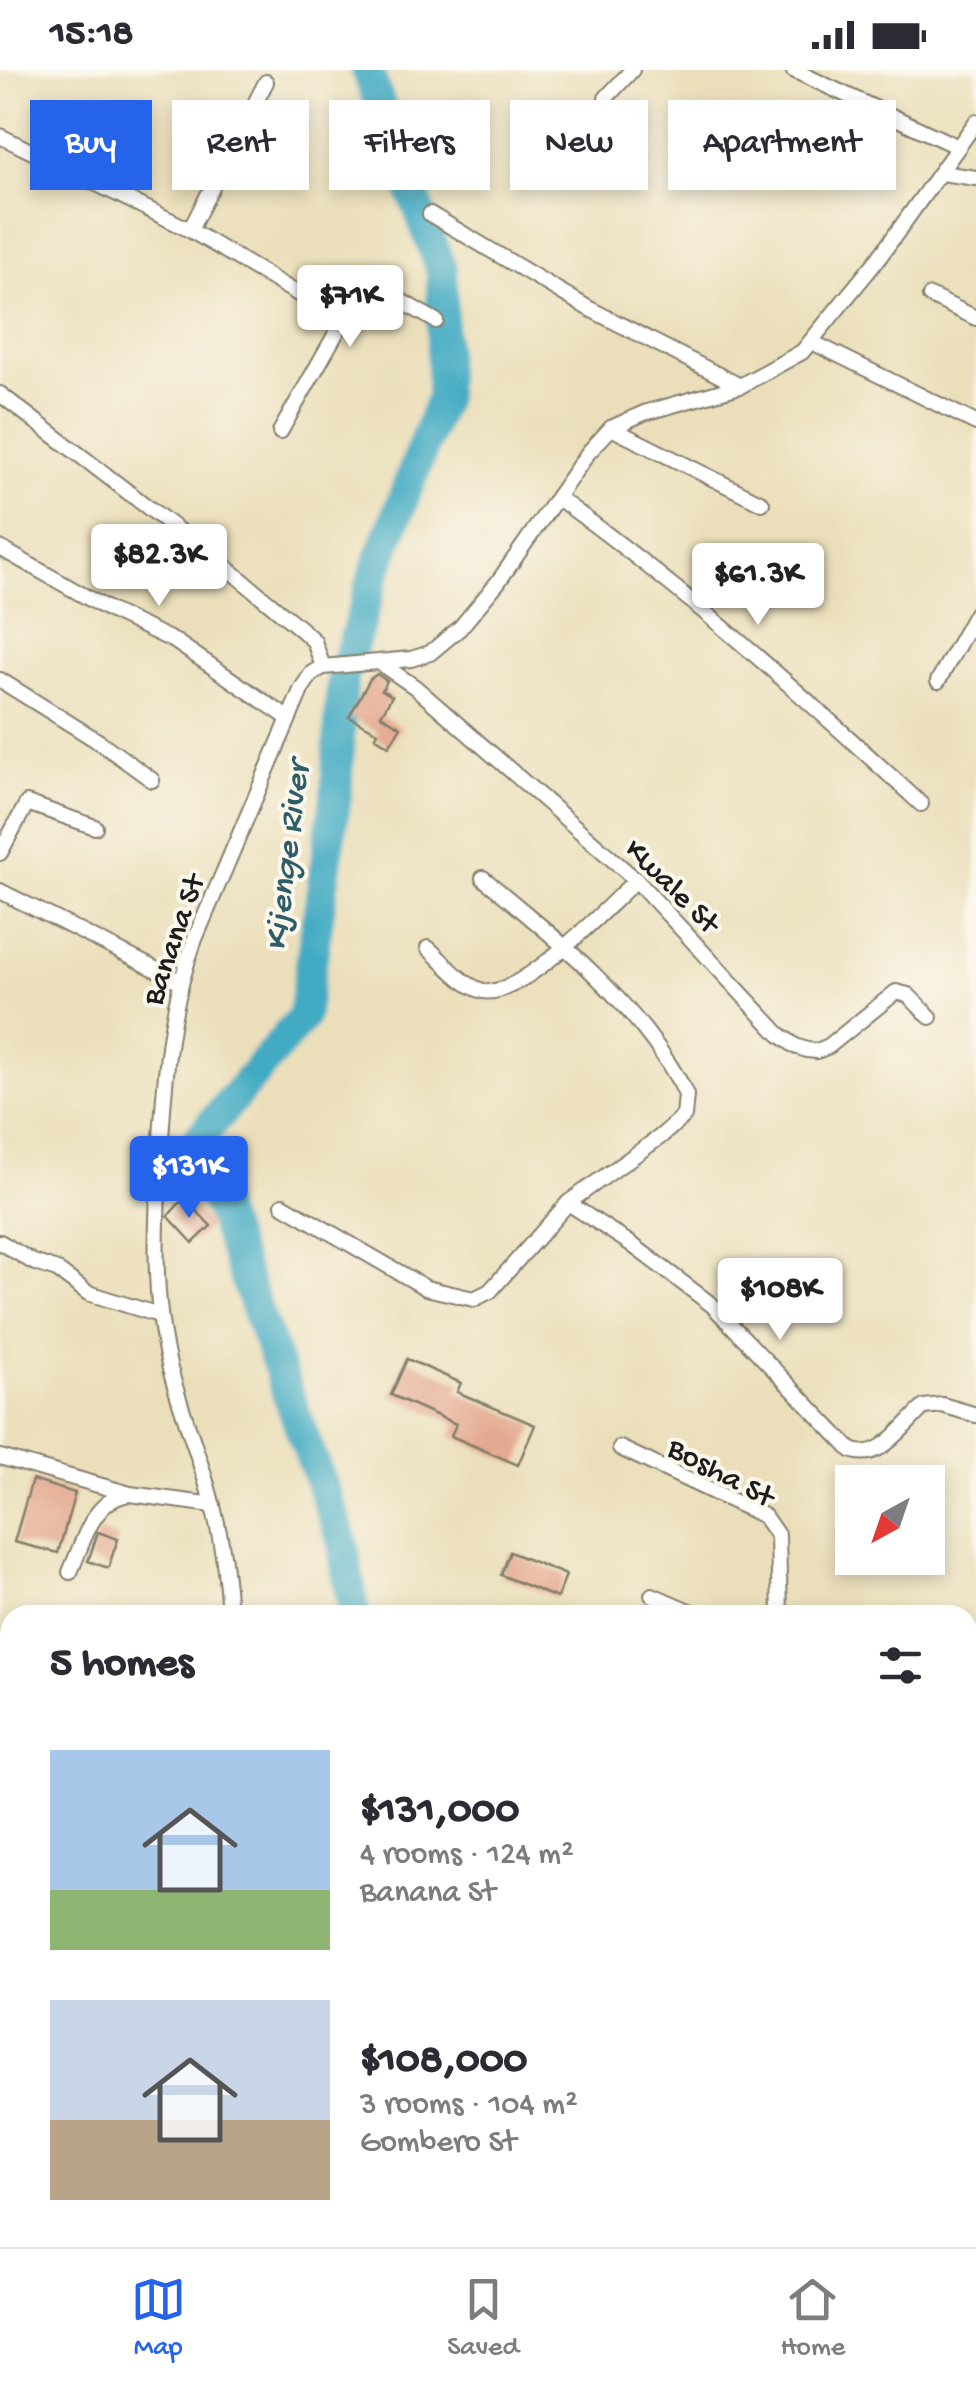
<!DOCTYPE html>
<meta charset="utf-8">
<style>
:root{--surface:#fff;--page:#f2f2f3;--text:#2b2b33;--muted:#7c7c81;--line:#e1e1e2;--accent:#2563eb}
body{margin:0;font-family:"Gochi Hand",sans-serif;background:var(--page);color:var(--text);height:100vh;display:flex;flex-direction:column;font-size:38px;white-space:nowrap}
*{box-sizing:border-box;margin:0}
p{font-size:32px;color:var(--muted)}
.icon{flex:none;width:55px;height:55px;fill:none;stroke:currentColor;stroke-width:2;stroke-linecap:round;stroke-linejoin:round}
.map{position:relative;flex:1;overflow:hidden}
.details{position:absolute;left:0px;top:1535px;width:978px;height:642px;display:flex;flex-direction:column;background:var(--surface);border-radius:30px 30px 0 0;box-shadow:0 5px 15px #0003}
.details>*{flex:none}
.hud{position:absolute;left:30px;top:30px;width:918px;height:90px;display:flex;gap:20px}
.needle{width:65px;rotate:220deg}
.controls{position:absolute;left:835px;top:1395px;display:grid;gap:20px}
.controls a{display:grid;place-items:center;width:110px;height:110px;border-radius:0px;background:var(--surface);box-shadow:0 5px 15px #0003;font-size:50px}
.price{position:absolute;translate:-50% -85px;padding:0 22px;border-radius:10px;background:#fff;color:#222;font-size:32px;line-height:65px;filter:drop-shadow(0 2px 5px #0008)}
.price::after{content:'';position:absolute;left:50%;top:60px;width:30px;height:22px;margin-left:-15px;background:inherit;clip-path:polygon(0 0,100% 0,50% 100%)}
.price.active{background:var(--accent);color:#fff}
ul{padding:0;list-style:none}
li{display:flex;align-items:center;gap:30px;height:250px;padding:0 50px}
li span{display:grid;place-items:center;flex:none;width:280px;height:200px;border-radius:0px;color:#555}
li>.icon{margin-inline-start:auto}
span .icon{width:120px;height:120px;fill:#fffc;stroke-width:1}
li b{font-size:42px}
h2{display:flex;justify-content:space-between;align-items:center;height:120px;padding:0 50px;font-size:42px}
.chip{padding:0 35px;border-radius:0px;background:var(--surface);box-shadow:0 5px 15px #0003;font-size:35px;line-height:90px}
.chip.active{background:var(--accent);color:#fff}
.status{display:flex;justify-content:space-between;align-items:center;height:70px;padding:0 50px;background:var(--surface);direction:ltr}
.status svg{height:28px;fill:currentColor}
.tabs{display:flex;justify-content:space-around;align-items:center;height:140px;border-top:2px solid var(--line);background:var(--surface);font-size:28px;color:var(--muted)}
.tabs a{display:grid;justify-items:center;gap:5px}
.tabs .active{color:var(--accent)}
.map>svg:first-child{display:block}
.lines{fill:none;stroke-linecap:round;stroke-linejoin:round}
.river{stroke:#43abc3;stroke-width:32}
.building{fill:#e4a990}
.minor-casing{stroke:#847e6c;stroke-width:18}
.minor{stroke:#fff;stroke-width:14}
.labels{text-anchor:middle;stroke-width:8;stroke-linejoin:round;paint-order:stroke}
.street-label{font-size:32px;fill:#1c1c1c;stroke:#fbf7ec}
.water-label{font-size:35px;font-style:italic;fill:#2e5c67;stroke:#fbf7ec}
</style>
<div class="status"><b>15:18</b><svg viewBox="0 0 49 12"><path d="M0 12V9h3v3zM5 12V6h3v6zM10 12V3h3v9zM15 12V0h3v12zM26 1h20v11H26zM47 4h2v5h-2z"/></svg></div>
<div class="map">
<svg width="976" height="2177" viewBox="0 0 976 2177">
<rect width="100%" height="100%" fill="#fbf7ec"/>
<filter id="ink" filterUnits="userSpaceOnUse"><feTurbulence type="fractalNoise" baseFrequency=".01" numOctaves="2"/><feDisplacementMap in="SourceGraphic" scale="20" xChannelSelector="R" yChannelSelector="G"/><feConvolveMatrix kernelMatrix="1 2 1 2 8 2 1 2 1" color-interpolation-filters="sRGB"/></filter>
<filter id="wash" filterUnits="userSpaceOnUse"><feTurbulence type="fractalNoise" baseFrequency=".0048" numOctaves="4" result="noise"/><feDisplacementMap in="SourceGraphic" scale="40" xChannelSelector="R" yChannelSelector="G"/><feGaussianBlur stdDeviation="2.25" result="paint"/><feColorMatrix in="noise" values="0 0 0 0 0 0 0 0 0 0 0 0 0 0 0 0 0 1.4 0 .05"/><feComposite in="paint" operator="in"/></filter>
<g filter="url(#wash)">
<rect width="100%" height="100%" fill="#ebdfbb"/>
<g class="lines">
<g class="river">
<path d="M354 1545 342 1470 195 1073 303 947 336 726 342 611 374 505 442 327V201L367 0"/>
<path d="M454 2177 457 2168"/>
</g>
</g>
<g id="blocks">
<g class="building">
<path d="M377 604 387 611 382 620 392 626 381 645 401 657 389 676 375 667 378 662 349 647 370 609Z"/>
<path d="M184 1128 211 1156 193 1173 168 1146Z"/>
<path d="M407 1289 461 1313 457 1322 535 1355 518 1395 451 1366 456 1354 391 1325Z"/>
<path d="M32 1410 75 1423 58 1483 14 1472Z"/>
<path d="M98 1462 118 1469 108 1498 88 1491Z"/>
<path d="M510 1482 566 1505 557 1528 501 1505Z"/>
</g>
</g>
</g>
<g filter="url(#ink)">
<use href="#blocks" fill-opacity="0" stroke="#847e6c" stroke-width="2.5"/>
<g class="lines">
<g class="minor-casing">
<g id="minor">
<path d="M793 0 958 77"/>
<path d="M606 28 632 0"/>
<path d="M0 66 190 160 342 250"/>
<path d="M941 103 976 108"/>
<path d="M430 144 588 238 740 316"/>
<path d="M190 160 266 12"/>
<path d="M930 226 976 248"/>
<path d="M812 272 976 353"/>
<path d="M0 324 231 501 302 560 314 571 323 597"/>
<path d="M611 358 762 433"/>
<path d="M280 362 364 214 368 212 436 251"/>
<path d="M558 428C687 521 804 626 921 734"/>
<path d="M0 478 111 541 176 572 288 648"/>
<path d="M380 593 415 617 636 810 779 964 795 976 807 980 817 981 829 976 896 922 908 925 930 947"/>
<path d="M0 610 101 673 152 710"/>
<path d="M938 611 976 543"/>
<path d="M0 783 27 733 95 757"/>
<path d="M0 821 179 911"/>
<path d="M428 878C444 892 462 915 483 921 520 930 608 836 636 810"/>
<path d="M568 1133 631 1174 712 1235 851 1380C880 1393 904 1354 924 1337L942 1335 976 1345"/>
<path d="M283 1135 426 1218 474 1229 490 1221 569 1132 660 1067 684 1046 686 1025 681 1014C634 930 556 868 483 808"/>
<path d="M0 1172 33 1192 57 1200 88 1223 159 1245"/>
<path d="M620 1378 764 1446 778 1466 780 1545"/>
<path d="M0 1387 130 1424 213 1435"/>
<path d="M70 1502C83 1474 91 1432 125 1425"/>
<path d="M652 1525 698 1545"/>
<path d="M229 1545C227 1507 222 1469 212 1433 200 1386 181 1342 169 1295 152 1225 156 1155 160 1084 165 1007 168 942 195 869L302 618 312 603 323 597 411 589 430 583 460 558 498 512 588 383 611 358 644 343 740 316 802 282 878 189 976 52"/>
<path d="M968 1628 976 1629"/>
<path d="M968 1841 976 1843"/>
<path d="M0 1898 8 1856"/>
<path d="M968 1995 976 1991"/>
<path d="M968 2148 976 2153"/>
<path d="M273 2168V2177"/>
<path d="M43 2177 49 2168"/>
<path d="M738 2177 739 2168"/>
</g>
</g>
<use href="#minor" class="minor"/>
</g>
</g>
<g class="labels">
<g class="street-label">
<text transform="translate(674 814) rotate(45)" y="11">Kwale St</text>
<text transform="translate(171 869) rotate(-71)" y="11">Banana St</text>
<text transform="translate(722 1400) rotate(28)" y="11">Bosha St</text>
</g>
<g class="water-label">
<text transform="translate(284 786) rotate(-83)" y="12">Kijenge River</text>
</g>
</g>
</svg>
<div class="controls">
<a><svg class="needle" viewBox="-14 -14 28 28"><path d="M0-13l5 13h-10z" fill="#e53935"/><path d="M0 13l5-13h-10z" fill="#7c7c81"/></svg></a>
</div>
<b class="price" style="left:350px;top:280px">$71K</b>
<b class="price" style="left:159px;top:539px">$82.3K</b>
<b class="price" style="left:758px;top:558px">$61.3K</b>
<b class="price active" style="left:189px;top:1151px">$131K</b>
<b class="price" style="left:780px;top:1273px">$108K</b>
<div class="hud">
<a class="chip active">Buy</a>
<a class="chip">Rent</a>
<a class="chip">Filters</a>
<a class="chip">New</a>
<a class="chip">Apartment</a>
</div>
<section class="details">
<h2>5 homes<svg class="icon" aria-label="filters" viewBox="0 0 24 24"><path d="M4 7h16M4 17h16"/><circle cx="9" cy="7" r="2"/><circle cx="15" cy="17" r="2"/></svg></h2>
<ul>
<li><span style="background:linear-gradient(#a9c7e8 70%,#8fb573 0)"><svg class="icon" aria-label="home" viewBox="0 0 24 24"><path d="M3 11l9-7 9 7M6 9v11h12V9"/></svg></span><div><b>$131,000</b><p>4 rooms · 124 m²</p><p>Banana St</p></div></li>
<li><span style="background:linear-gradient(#c9d6e8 60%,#b9a48a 0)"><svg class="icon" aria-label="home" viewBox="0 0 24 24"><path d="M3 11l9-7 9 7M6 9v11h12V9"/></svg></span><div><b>$108,000</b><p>3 rooms · 104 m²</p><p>Gombero St</p></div></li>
</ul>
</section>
</div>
<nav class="tabs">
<a class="active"><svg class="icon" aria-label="map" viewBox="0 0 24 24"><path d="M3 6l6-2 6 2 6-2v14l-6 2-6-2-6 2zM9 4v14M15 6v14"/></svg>Map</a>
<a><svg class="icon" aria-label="saved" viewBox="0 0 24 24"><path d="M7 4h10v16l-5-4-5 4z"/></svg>Saved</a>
<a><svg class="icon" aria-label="home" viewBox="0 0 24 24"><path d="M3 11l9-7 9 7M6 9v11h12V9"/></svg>Home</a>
</nav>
